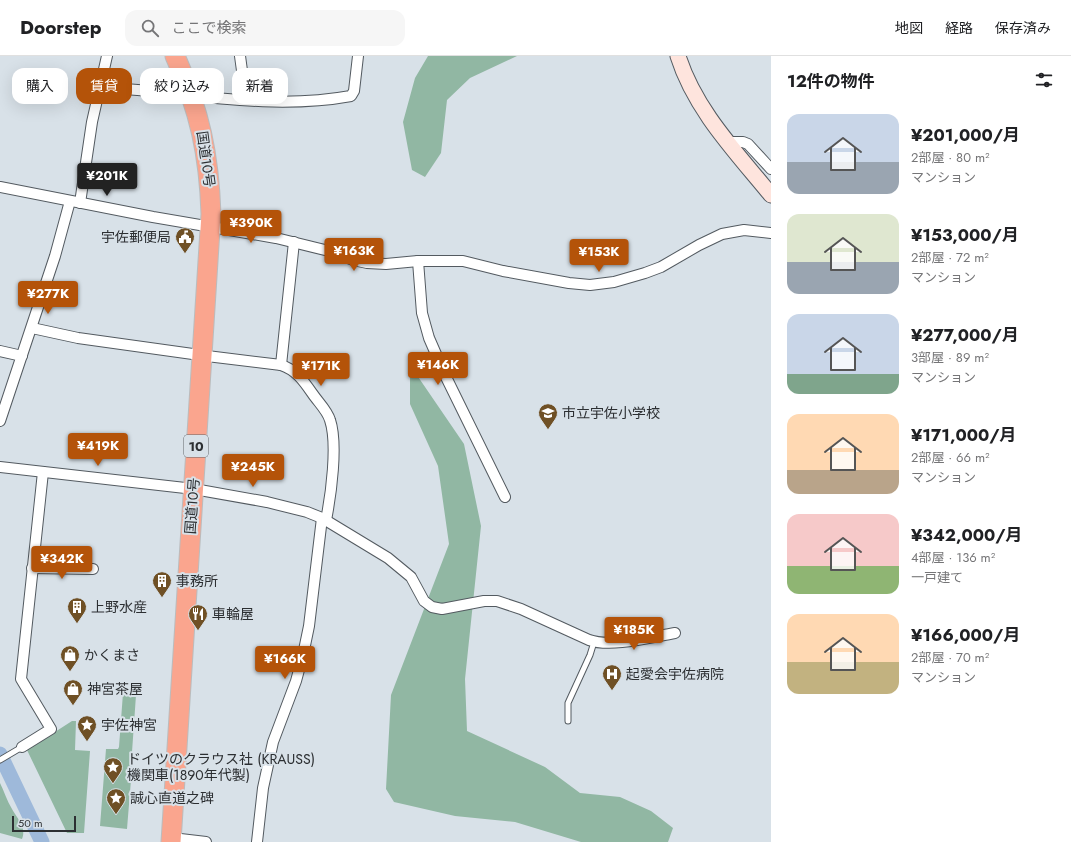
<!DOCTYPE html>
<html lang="ja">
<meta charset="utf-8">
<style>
:root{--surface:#fff;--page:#f6f6f6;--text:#202124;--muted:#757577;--line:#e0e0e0;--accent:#b45309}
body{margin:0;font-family:Jost,"Noto Sans JP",sans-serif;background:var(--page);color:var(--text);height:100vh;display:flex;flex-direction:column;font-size:15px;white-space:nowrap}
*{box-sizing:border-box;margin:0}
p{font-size:13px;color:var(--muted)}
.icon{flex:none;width:22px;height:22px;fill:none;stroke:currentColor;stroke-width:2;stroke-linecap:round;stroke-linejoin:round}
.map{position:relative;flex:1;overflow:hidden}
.details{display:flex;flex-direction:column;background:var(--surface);width:300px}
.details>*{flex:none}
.banner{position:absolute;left:12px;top:12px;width:380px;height:36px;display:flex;gap:8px}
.scale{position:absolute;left:12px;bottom:10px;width:64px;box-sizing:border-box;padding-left:4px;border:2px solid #2c2f32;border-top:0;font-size:11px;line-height:14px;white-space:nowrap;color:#2c2f32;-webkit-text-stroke:3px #d8e1e8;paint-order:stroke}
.price{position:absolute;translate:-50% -34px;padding:0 9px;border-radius:4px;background:var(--accent);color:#fff;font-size:13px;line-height:26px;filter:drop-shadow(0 1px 2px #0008)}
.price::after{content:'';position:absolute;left:50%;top:24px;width:12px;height:9px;margin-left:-6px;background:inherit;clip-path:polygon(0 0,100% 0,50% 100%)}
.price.active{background:#222;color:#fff}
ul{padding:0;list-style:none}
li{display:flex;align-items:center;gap:12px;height:100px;padding:0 16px}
li span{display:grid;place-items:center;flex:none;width:112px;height:80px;border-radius:12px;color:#555}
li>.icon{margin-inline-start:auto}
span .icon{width:48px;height:48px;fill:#fffc;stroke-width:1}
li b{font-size:17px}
h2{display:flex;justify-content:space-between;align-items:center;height:48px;padding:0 16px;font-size:17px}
.tag{padding:0 14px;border-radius:12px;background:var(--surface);box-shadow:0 4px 16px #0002;font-size:14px;line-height:36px}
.tag.active{background:var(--accent);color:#fff}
header{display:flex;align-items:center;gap:24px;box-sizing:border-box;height:56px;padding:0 20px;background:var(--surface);border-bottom:1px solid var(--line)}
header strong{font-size:19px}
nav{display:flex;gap:22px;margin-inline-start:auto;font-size:14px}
.search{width:280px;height:36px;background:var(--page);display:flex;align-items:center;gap:10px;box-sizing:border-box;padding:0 14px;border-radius:12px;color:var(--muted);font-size:15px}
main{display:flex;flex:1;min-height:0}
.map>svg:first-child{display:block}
.green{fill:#91b7a3}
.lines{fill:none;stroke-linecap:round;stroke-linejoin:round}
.river{stroke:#9eb9da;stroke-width:15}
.lane-casing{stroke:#535a60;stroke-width:7}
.street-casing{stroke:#535a60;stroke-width:12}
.secondary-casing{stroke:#535a60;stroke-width:17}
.highway-casing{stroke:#bbbcbd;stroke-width:21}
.lane{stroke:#fff;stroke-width:5}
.street{stroke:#fff;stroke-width:10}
.secondary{stroke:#fee4dd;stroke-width:15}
.highway{stroke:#faa58e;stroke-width:19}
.labels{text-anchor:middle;stroke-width:4;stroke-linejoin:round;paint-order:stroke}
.shield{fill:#d8e1e8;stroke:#606469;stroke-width:1}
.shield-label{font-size:13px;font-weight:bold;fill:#2c2f32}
.street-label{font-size:14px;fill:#2c2f32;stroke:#d8e1e8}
.poi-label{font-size:14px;fill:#2c2f32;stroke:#d8e1e8;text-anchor:start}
</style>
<header>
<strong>Doorstep</strong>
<div class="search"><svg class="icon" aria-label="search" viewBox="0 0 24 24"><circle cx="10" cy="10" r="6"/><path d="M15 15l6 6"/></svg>ここで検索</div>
<nav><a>地図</a><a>経路</a><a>保存済み</a></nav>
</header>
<main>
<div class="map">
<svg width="771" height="786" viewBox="0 0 771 786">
<rect width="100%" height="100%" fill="#d8e1e8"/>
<g class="green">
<path d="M428 0H517L470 22 447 44 441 97 425 121 412 114 403 66 415 22Z"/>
<path d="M410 309 464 388 481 470 465 623 467 675 545 711 580 737 620 741 651 755 673 772 668 786H581L515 766 455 760 394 746 386 733 391 639 449 488 438 410 410 348Z"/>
<path d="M126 634 134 635 136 639 132 696 130 698 133 699 127 773 100 770 106 693H118L119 691 123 637Z"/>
<path d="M72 665H76L75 694 90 695 84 777H67L27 694Z"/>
<path d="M0 727C4 735 7 745 12 753 17 762 27 772 22 783L0 777Z"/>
</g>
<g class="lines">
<path class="river" d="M0 698 42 786"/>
<g class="lane-casing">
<g id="lane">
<path d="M568 665V647L590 599 594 586"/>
<path d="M0 704 22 691"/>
</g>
</g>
<g class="street-casing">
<g id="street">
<path d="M240 0 246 44"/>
<path d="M101 31C184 36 269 55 351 40L354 35 358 0"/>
<path d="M728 86H743L748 88 771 113"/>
<path d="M0 131 153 161 276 182 329 195 353 204 367 207 386 208 418 205H463L503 215 569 227 590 229 614 226 645 217 661 211 699 189 722 178 744 174 771 177"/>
<path d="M80 147 92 66 107 0"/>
<path d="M418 205 422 257 429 282 446 321 505 441"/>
<path d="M32 272 78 282 207 300 281 309C296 314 303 324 312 337 318 346 327 354 330 364 338 388 331 439 326 464"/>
<path d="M0 295 22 300"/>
<path d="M281 309 294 186"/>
<path d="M0 365 55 200 70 145"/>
<path d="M0 411 194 433 267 446 307 456 322 462 388 502 411 521 424 545 432 551 442 553 484 545H497L521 553 589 584C611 592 651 581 675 577"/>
<path d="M32 512 93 513"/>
<path d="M22 691 51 673 21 623 43 416"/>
<path d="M172 782 206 786"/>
<path d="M257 786 263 732 273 686 296 625 303 599 309 570 322 462"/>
</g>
</g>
<g class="secondary-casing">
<path id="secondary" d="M678 0C695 54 736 96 771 139"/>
</g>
<g class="highway-casing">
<path id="highway" d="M171 786 211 158C209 99 200 55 175 0"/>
</g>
<use href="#lane" class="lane"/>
<use href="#street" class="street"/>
<use href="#secondary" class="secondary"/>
<use href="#highway" class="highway"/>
</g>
<defs>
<g id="civic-pin" transform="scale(1)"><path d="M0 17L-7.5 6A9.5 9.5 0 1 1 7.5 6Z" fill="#6f5025" stroke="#d8e1e8"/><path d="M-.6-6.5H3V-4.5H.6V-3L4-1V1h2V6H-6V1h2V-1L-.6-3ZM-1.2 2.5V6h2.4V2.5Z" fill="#fff"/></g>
<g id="school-pin" transform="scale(1)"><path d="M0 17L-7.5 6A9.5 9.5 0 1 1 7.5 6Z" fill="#6f5025" stroke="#d8e1e8"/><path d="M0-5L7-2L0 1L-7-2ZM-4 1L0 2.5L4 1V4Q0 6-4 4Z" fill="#fff"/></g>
<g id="building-pin" transform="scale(1)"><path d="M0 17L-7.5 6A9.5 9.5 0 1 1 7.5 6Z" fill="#6f5025" stroke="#d8e1e8"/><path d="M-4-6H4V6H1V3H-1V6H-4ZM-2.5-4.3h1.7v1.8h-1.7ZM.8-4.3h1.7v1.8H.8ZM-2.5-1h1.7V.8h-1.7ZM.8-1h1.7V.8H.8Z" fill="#fff"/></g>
<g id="restaurant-pin" transform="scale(1)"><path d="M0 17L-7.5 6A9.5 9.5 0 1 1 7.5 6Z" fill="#6f5025" stroke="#d8e1e8"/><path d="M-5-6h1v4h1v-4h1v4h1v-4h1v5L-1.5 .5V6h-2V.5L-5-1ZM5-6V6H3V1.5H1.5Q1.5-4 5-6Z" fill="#fff"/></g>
<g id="shop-pin" transform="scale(1)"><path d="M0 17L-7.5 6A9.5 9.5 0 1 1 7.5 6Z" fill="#6f5025" stroke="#d8e1e8"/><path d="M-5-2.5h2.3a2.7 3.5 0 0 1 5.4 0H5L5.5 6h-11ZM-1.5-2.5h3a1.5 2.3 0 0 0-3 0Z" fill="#fff"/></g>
<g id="hospital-pin" transform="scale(1)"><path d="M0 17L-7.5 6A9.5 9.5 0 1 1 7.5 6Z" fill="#6f5025" stroke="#d8e1e8"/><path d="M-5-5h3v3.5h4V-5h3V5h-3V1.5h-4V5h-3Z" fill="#fff"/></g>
<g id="sight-pin" transform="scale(1)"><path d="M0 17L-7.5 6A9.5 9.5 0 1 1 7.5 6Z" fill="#6f5025" stroke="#d8e1e8"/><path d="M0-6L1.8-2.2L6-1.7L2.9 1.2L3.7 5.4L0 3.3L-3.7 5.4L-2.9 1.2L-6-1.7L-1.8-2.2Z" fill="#fff"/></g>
</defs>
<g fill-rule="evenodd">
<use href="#civic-pin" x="185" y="181"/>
<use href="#school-pin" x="548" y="357"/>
<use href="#building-pin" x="162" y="525"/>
<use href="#building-pin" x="77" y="551"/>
<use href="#restaurant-pin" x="198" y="558"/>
<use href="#shop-pin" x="70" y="599"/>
<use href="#hospital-pin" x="612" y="618"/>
<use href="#shop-pin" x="73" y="633"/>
<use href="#sight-pin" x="87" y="669"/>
<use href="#sight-pin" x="113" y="711"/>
<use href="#sight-pin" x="116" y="742"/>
</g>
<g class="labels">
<rect class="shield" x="184" y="379" width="24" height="22" rx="3"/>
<g class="shield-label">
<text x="196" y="395">10</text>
</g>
<g class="street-label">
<text transform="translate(206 103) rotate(82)" y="5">国道10号</text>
<text transform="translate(192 450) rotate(-86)" y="5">国道10号</text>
</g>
<g class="poi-label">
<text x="171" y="186" text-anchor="end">宇佐郵便局</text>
<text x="562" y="362">市立宇佐小学校</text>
<text x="176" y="530">事務所</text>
<text x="91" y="556">上野水産</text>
<text x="212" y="563">車輪屋</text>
<text x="84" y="604">かくまさ</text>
<text x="626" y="623">起愛会宇佐病院</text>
<text x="87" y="638">神宮茶屋</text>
<text x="101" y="674">宇佐神宮</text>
<text x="127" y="708">ドイツのクラウス社 (KRAUSS)<tspan x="127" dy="16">機関車(1890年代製)</tspan></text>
<text x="130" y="747">誠心直道之碑</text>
</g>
</g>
</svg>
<div class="scale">50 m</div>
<b class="price active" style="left:107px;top:141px">¥201K</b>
<b class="price" style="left:251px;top:188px">¥390K</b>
<b class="price" style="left:354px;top:216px">¥163K</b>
<b class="price" style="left:599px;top:217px">¥153K</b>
<b class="price" style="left:48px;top:259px">¥277K</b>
<b class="price" style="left:438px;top:330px">¥146K</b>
<b class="price" style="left:321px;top:331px">¥171K</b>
<b class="price" style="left:98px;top:411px">¥419K</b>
<b class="price" style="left:253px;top:432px">¥245K</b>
<b class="price" style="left:62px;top:524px">¥342K</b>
<b class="price" style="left:634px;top:595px">¥185K</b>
<b class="price" style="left:285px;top:624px">¥166K</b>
<div class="banner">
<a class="tag">購入</a>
<a class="tag active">賃貸</a>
<a class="tag">絞り込み</a>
<a class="tag">新着</a>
</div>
</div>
<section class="details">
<h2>12件の物件<svg class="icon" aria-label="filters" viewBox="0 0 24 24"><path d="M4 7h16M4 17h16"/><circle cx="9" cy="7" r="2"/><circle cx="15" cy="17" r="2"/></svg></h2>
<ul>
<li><span style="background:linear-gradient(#c9d6e8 60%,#9aa5b1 0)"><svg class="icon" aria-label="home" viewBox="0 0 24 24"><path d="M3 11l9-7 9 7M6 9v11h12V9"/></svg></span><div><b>¥201,000/月</b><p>2部屋 · 80 m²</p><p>マンション</p></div></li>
<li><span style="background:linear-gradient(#dfe7d0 60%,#9aa5b1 0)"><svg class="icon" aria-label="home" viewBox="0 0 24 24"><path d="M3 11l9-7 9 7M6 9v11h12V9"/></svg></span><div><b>¥153,000/月</b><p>2部屋 · 72 m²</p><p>マンション</p></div></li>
<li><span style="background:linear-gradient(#c9d6e8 75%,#7fa58c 0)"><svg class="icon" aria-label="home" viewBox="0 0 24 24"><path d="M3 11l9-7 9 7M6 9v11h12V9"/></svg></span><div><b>¥277,000/月</b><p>3部屋 · 89 m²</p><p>マンション</p></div></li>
<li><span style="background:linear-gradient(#ffd9b3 70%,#b9a48a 0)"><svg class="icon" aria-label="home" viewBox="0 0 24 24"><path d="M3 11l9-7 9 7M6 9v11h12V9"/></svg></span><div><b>¥171,000/月</b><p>2部屋 · 66 m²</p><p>マンション</p></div></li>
<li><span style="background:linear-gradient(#f6c9c9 65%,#8fb573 0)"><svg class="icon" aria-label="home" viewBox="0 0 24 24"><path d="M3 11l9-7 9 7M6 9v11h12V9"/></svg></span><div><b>¥342,000/月</b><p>4部屋 · 136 m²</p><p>一戸建て</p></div></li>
<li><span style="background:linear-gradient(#ffd9b3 60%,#c2b280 0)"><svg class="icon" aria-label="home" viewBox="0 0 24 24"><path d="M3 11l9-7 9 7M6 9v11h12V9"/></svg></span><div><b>¥166,000/月</b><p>2部屋 · 70 m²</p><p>マンション</p></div></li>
</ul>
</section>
</main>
